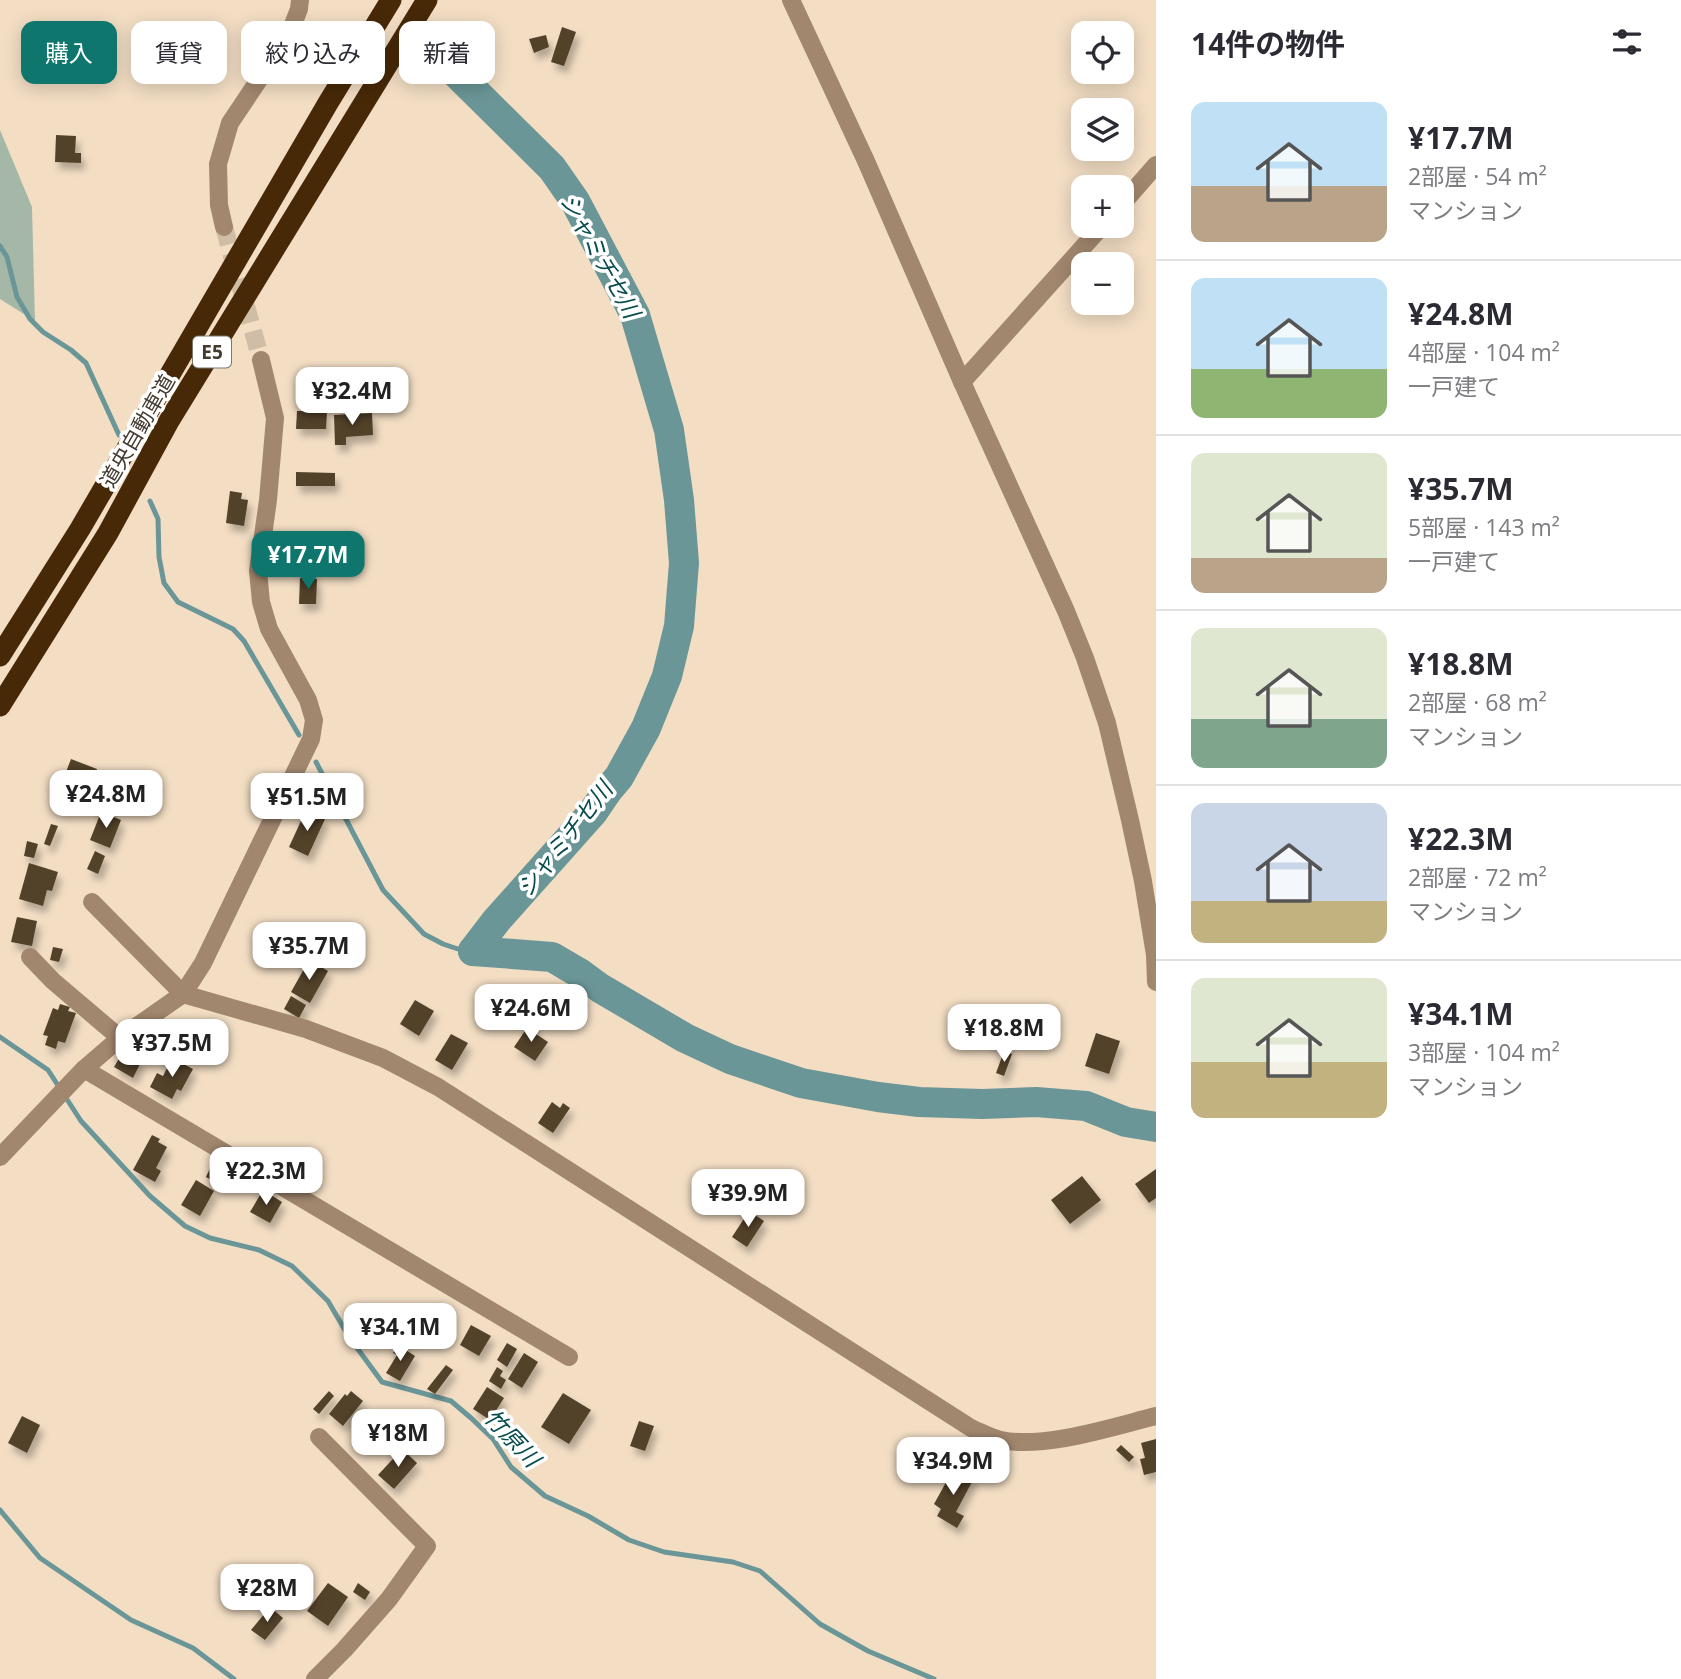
<!DOCTYPE html>
<html lang="ja">
<meta charset="utf-8">
<style>
:root{--surface:#fff;--page:#f2f2f3;--text:#2b2b33;--muted:#7c7c81;--line:#e1e1e2;--accent:#0f766e}
body{margin:0;font-family:"Open Sans","Noto Sans JP",sans-serif;background:var(--page);color:var(--text);height:100vh;display:flex;flex-direction:column;font-size:26px;white-space:nowrap}
*{box-sizing:border-box;margin:0}
p{font-size:23px;color:var(--muted)}
.icon{flex:none;width:38px;height:38px;fill:none;stroke:currentColor;stroke-width:2;stroke-linecap:round;stroke-linejoin:round}
.map{position:relative;flex:1;overflow:hidden}
.details{display:flex;flex-direction:column;background:var(--surface);width:525px}
.details>*{flex:none}
.banner{position:absolute;left:21px;top:21px;width:665px;height:63px;display:flex;gap:14px}
.controls{position:absolute;left:1071px;top:21px;display:grid;gap:14px}
.controls a{display:grid;place-items:center;width:63px;height:63px;border-radius:14px;background:var(--surface);box-shadow:0 4px 18px #0003;font-size:35px}
.price{position:absolute;translate:-50% -60px;padding:0 16px;border-radius:14px;background:#fff;color:#222;font-size:23px;line-height:46px;filter:drop-shadow(0 2px 4px #0008)}
.price::after{content:'';position:absolute;left:50%;top:42px;width:21px;height:16px;margin-left:-10px;background:inherit;clip-path:polygon(0 0,100% 0,50% 100%)}
.price.on{background:var(--accent);color:#fff}
ul{padding:0;list-style:none}
li{display:flex;align-items:center;gap:21px;height:175px;padding:0 35px}
li+li{border-top:2px solid var(--line)}
li span{display:grid;place-items:center;flex:none;width:196px;height:140px;border-radius:14px;color:#555}
li>.icon{margin-inline-start:auto}
span .icon{width:84px;height:84px;fill:#fffc;stroke-width:1}
li b{font-size:30px}
h2{display:flex;justify-content:space-between;align-items:center;height:84px;padding:0 35px;font-size:30px}
.chip{padding:0 24px;border-radius:14px;background:var(--surface);box-shadow:0 4px 18px #0003;font-size:24px;line-height:63px}
.chip.on{background:var(--accent);color:#fff}
main{display:flex;flex:1;min-height:0}
.map>svg:first-child{display:block}
.green{fill:#a5b7a7}
.lines{fill:none;stroke-linecap:round;stroke-linejoin:round}
.stream{stroke:#6b9697;stroke-width:5}
.river{stroke:#6b9697;stroke-width:30}
.building{fill:#53422c;filter:url(#shadow)}
.minor-tunnel{stroke:#d0bda6;stroke-width:18;stroke-dasharray:18 9;stroke-linecap:butt}
.minor{stroke:#a2876f;stroke-width:18}
.highway{stroke:#472907;stroke-width:21}
.labels{text-anchor:middle;stroke-width:7;stroke-linejoin:round;paint-order:stroke}
.shield{fill:#fff;stroke:#7b766e;stroke-width:2}
.shield-label{font-size:19px;font-weight:bold;fill:#433b30}
.street-label{font-size:21px;fill:#433b30;stroke:#fff}
.water-label{font-size:23px;font-style:italic;fill:#084b4d;stroke:#fff}
</style>
<main>
<div class="map">
<svg width="1156" height="1679" viewBox="0 0 1156 1679">
<defs>
<filter id="shadow"><feDropShadow dx="4" dy="7" stdDeviation="3.5" flood-color="#0004"/></filter>
</defs>
<rect width="100%" height="100%" fill="#f3dec4"/>
<path class="green" d="M0 130 32 207 35 321 0 299Z"/>
<g class="lines">
<g class="stream">
<path d="M0 246 7 257 17 297 30 319 43 332 71 350 86 363 119 435"/>
<path d="M150 501 158 519 159 557 164 583 178 602 233 629 244 641 299 735"/>
<path d="M316 762 383 890 424 934 443 944 464 951H473"/>
<path d="M0 1037 48 1070 81 1121 150 1196 185 1226 210 1238 259 1250 292 1266 328 1301 349 1337 382 1382 451 1401 471 1418 493 1439 511 1467 545 1496 588 1516 629 1540 664 1552 733 1562 760 1571 820 1624 868 1651 934 1679"/>
<path d="M0 1510 40 1558 131 1620 193 1648 234 1679"/>
</g>
<g class="river">
<path d="M440 37 445 62 552 168 575 201 635 315 669 430 679 500 684 563 679 626 667 676 646 728 619 777 608 790 593 812 496 921 473 951"/>
<path d="M473 951 552 957 581 974 600 988 685 1038 730 1059 801 1083 878 1097 919 1102 982 1104 1036 1102 1086 1106 1126 1122 1156 1127"/>
</g>
</g>
<g class="building">
<path d="M562 27 576 32 564 66 551 62Z"/>
<path d="M546 35 549 47 534 53 529 39Z"/>
<path d="M56 135 76 136 75 153H81V163L55 162Z"/>
<path d="M297 411H327L326 429H296Z"/>
<path d="M372 413 373 435 346 437V445H335L334 415Z"/>
<path d="M296 472 335 473V486H296Z"/>
<path d="M230 491 242 493 241 499 248 500 244 526 226 523Z"/>
<path d="M300 578 317 579 316 604H299Z"/>
<path d="M71 759 97 769 84 802 58 793Z"/>
<path d="M306 810 325 819 308 856 289 847Z"/>
<path d="M101 812 121 820 110 848 90 840Z"/>
<path d="M51 824 58 826 50 846 44 844Z"/>
<path d="M27 841 38 844 34 858 24 856Z"/>
<path d="M95 851 105 856 98 874 87 869Z"/>
<path d="M29 863 58 872 52 891 47 890 43 906 19 899Z"/>
<path d="M17 917 37 921 32 946 11 942Z"/>
<path d="M318 941 327 947 319 959 310 954Z"/>
<path d="M53 947 63 949 59 962 50 960Z"/>
<path d="M309 960 328 971 310 1003 291 992Z"/>
<path d="M291 996 306 1005 299 1018 284 1009Z"/>
<path d="M415 1000 434 1011 419 1036 400 1024Z"/>
<path d="M60 1004 70 1007 68 1011 76 1013 65 1043 58 1041 56 1049 45 1045 48 1036 43 1035 53 1008 58 1010Z"/>
<path d="M1005 1005 1016 1009 1003 1045 979 1037 989 1008 1002 1012Z"/>
<path d="M527 1028 548 1042 535 1061 514 1047Z"/>
<path d="M164 1031 173 1038 167 1047 157 1040Z"/>
<path d="M1096 1033 1120 1041 1109 1074 1085 1066Z"/>
<path d="M451 1034 468 1043 452 1070 435 1060Z"/>
<path d="M1004 1051 1012 1054 1004 1076 996 1073Z"/>
<path d="M123 1052 141 1062 133 1078 114 1067Z"/>
<path d="M172 1058 193 1069 181 1091 177 1089 172 1099 150 1087 157 1073 163 1076Z"/>
<path d="M552 1102 560 1108 563 1103 570 1108 553 1133 538 1123Z"/>
<path d="M152 1135 160 1139 158 1142 167 1147 156 1168 161 1171 155 1182 133 1170Z"/>
<path d="M213 1162 225 1169 217 1183 206 1177Z"/>
<path d="M1156 1169V1198L1149 1203 1135 1184Z"/>
<path d="M1082 1176 1101 1200 1070 1224 1051 1200Z"/>
<path d="M196 1180 214 1191 200 1216 181 1205Z"/>
<path d="M263 1190 282 1202 270 1223 250 1212Z"/>
<path d="M749 1211 764 1221 747 1247 732 1237Z"/>
<path d="M413 1317 425 1324 414 1341 402 1334Z"/>
<path d="M471 1325 491 1336 479 1356 460 1345Z"/>
<path d="M507 1343 517 1349 507 1367 497 1360Z"/>
<path d="M398 1345 415 1356 400 1381 386 1373 397 1355 393 1353Z"/>
<path d="M524 1353 538 1362 522 1388 508 1379Z"/>
<path d="M446 1365 453 1370 435 1394 427 1389Z"/>
<path d="M497 1367 503 1371 500 1376 506 1380 501 1389 489 1381Z"/>
<path d="M487 1387 504 1398 490 1420 473 1409Z"/>
<path d="M329 1391 334 1396 319 1414 313 1409Z"/>
<path d="M351 1391 363 1401 343 1426 329 1414 345 1394 347 1396Z"/>
<path d="M563 1393 591 1410 569 1444 541 1427Z"/>
<path d="M22 1416 40 1425 27 1453 8 1443Z"/>
<path d="M639 1421 654 1426 645 1451 630 1446Z"/>
<path d="M1156 1439V1472L1144 1475 1140 1459 1145 1458 1141 1443Z"/>
<path d="M966 1442 985 1453 972 1475 953 1464Z"/>
<path d="M1121 1445 1134 1457 1129 1462 1116 1450Z"/>
<path d="M402 1449 417 1463 394 1489 378 1475Z"/>
<path d="M954 1468 973 1480 956 1512 964 1516 957 1528 937 1516 941 1509 934 1504Z"/>
<path d="M328 1583 348 1597 328 1626 307 1611Z"/>
<path d="M358 1583 370 1592 365 1600 353 1592Z"/>
<path d="M270 1607 283 1618 265 1640 251 1630Z"/>
</g>
<g class="lines">
<path class="minor-tunnel" d="M224 227 261 360"/>
<g class="minor">
<path d="M791 0 866 161 962 382 1066 611 1085 658 1107 723 1130 820 1143 881 1155 955 1156 982"/>
<path d="M1122 204 1156 165"/>
<path d="M224 227 219 205 218 164 230 123 289 35 299 9 300 0"/>
<path d="M962 382 1102 226"/>
<path d="M92 902 183 994 306 1029 383 1058 438 1087 971 1428C981 1432 991 1438 1001 1440 1045 1449 1112 1427 1156 1416"/>
<path d="M30 957 53 981 120 1038"/>
<path d="M84 1069 569 1357"/>
<path d="M0 1157 84 1069 120 1038 183 994 203 963 311 739 314 720 308 700 269 629 261 602 258 571 268 500 275 418 261 360"/>
<path d="M315 1679 344 1650 389 1599 427 1546 319 1437"/>
</g>
<g class="highway">
<path d="M0 656 80 529 328 103 391 0"/>
<path d="M0 706 108 533 169 421 427 0"/>
</g>
</g>
<g class="labels">
<rect class="shield" x="193" y="336.5" width="38" height="31" rx="5"/>
<g class="shield-label">
<text x="212" y="359">E5</text>
</g>
<g class="street-label">
<text transform="translate(138 431) rotate(-60)" y="7">道央自動車道</text>
</g>
<g class="water-label">
<text transform="translate(600 256) rotate(61)" y="8">シャミチセ川</text>
<text transform="translate(565 839) rotate(-52)" y="8">シャミチセ川</text>
<text transform="translate(512 1438) rotate(47)" y="8">竹原川</text>
</g>
</g>
</svg>
<div class="controls">
<a><svg class="icon" aria-label="locate" viewBox="0 0 24 24"><circle cx="12" cy="12" r="6"/><path d="M12 2v4M12 18v4M2 12h4M18 12h4"/></svg></a>
<a><svg class="icon" aria-label="layers" viewBox="0 0 24 24"><path d="M12 4l9 5-9 5-9-5zM3 14l9 5 9-5"/></svg></a>
<a>+</a>
<a>−</a>
</div>
<b class="price" style="left:352px;top:427px">¥32.4M</b>
<b class="price on" style="left:308px;top:591px">¥17.7M</b>
<b class="price" style="left:106px;top:830px">¥24.8M</b>
<b class="price" style="left:307px;top:833px">¥51.5M</b>
<b class="price" style="left:309px;top:982px">¥35.7M</b>
<b class="price" style="left:531px;top:1044px">¥24.6M</b>
<b class="price" style="left:1004px;top:1064px">¥18.8M</b>
<b class="price" style="left:172px;top:1079px">¥37.5M</b>
<b class="price" style="left:266px;top:1207px">¥22.3M</b>
<b class="price" style="left:748px;top:1229px">¥39.9M</b>
<b class="price" style="left:400px;top:1363px">¥34.1M</b>
<b class="price" style="left:398px;top:1469px">¥18M</b>
<b class="price" style="left:953px;top:1497px">¥34.9M</b>
<b class="price" style="left:267px;top:1624px">¥28M</b>
<div class="banner">
<a class="chip on">購入</a>
<a class="chip">賃貸</a>
<a class="chip">絞り込み</a>
<a class="chip">新着</a>
</div>
</div>
<section class="details">
<h2>14件の物件<svg class="icon" aria-label="filters" viewBox="0 0 24 24"><path d="M4 7h16M4 17h16"/><circle cx="9" cy="7" r="2"/><circle cx="15" cy="17" r="2"/></svg></h2>
<ul>
<li><span style="background:linear-gradient(#bfe0f5 60%,#b9a48a 0)"><svg class="icon" aria-label="home" viewBox="0 0 24 24"><path d="M3 11l9-7 9 7M6 9v11h12V9"/></svg></span><div><b>¥17.7M</b><p>2部屋 · 54 m²</p><p>マンション</p></div></li>
<li><span style="background:linear-gradient(#bfe0f5 65%,#8fb573 0)"><svg class="icon" aria-label="home" viewBox="0 0 24 24"><path d="M3 11l9-7 9 7M6 9v11h12V9"/></svg></span><div><b>¥24.8M</b><p>4部屋 · 104 m²</p><p>一戸建て</p></div></li>
<li><span style="background:linear-gradient(#dfe7d0 75%,#b9a48a 0)"><svg class="icon" aria-label="home" viewBox="0 0 24 24"><path d="M3 11l9-7 9 7M6 9v11h12V9"/></svg></span><div><b>¥35.7M</b><p>5部屋 · 143 m²</p><p>一戸建て</p></div></li>
<li><span style="background:linear-gradient(#dfe7d0 65%,#7fa58c 0)"><svg class="icon" aria-label="home" viewBox="0 0 24 24"><path d="M3 11l9-7 9 7M6 9v11h12V9"/></svg></span><div><b>¥18.8M</b><p>2部屋 · 68 m²</p><p>マンション</p></div></li>
<li><span style="background:linear-gradient(#c9d6e8 70%,#c2b280 0)"><svg class="icon" aria-label="home" viewBox="0 0 24 24"><path d="M3 11l9-7 9 7M6 9v11h12V9"/></svg></span><div><b>¥22.3M</b><p>2部屋 · 72 m²</p><p>マンション</p></div></li>
<li><span style="background:linear-gradient(#dfe7d0 60%,#c2b280 0)"><svg class="icon" aria-label="home" viewBox="0 0 24 24"><path d="M3 11l9-7 9 7M6 9v11h12V9"/></svg></span><div><b>¥34.1M</b><p>3部屋 · 104 m²</p><p>マンション</p></div></li>
</ul>
</section>
</main>
